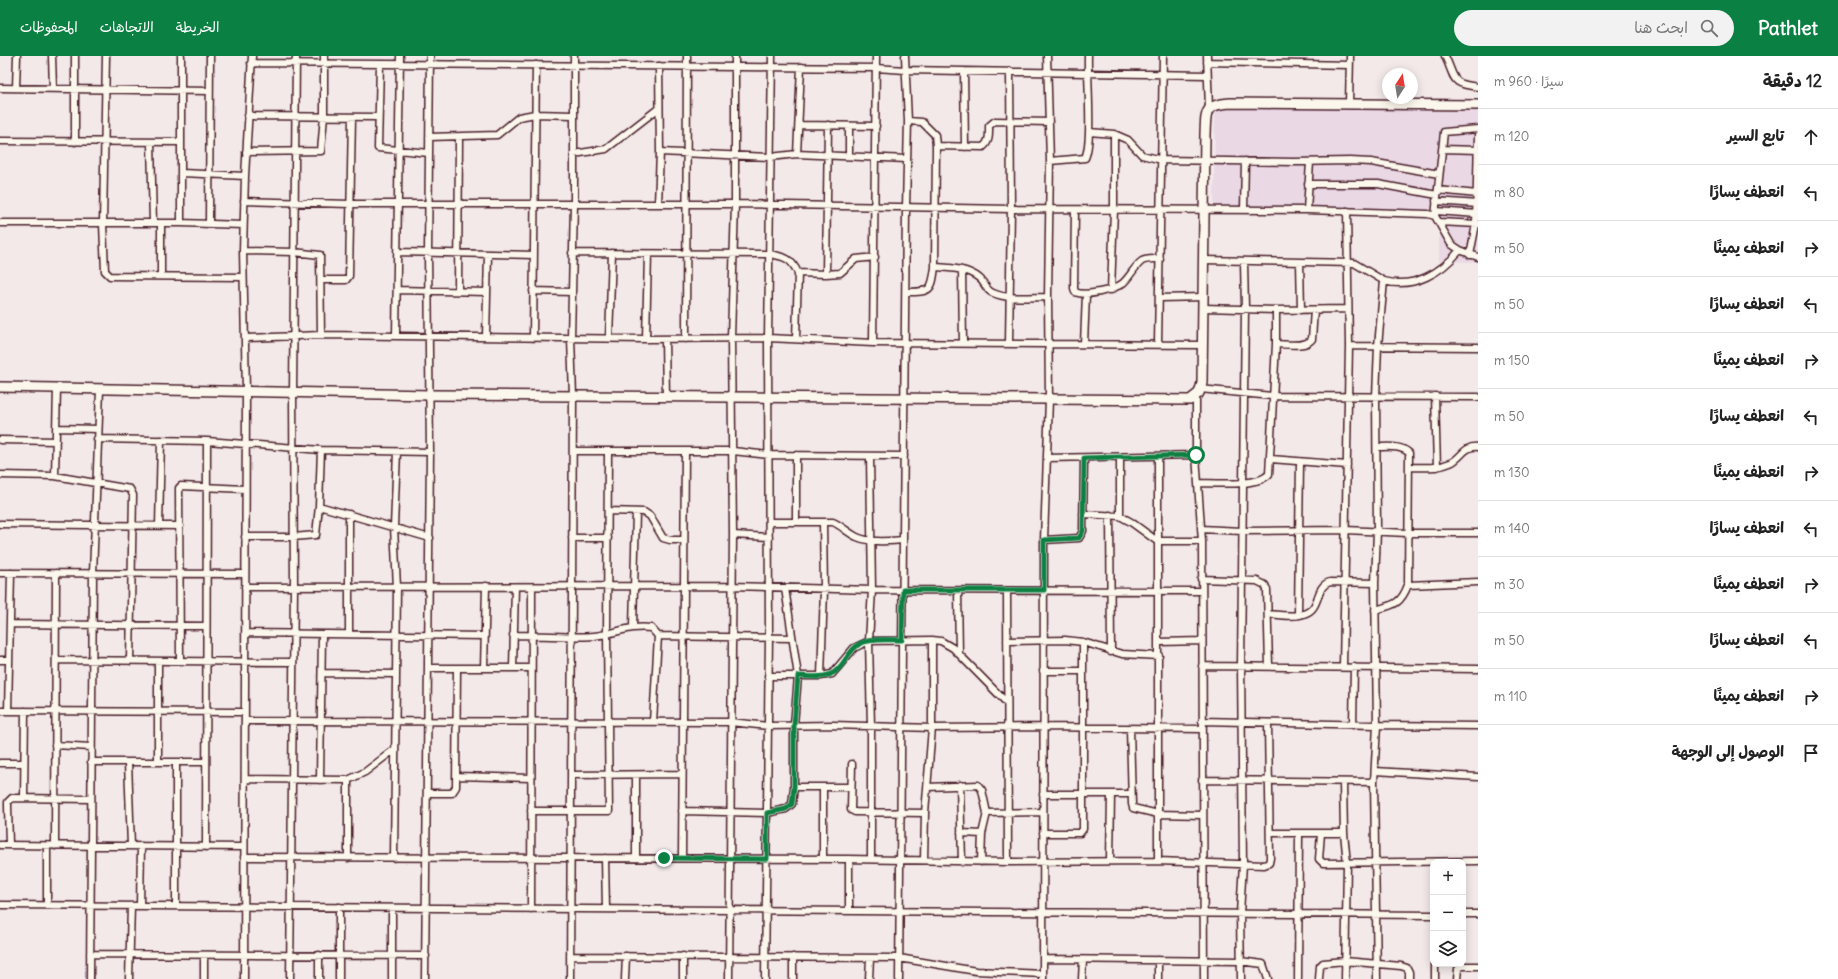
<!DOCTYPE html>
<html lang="ar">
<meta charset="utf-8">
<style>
body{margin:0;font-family:Delius,"Playpen Sans Arabic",sans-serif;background:#f2f2f2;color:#222;direction:rtl}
.controls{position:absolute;right:12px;bottom:12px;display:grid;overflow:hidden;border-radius:8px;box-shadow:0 2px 10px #0003}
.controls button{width:36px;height:36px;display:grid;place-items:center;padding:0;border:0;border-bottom:1px solid #e0e0e0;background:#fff;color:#222;font:20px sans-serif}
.compass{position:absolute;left:1382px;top:12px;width:36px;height:36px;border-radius:50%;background:#fff;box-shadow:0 2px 10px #0003;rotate:12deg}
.stop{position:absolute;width:12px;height:12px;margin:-9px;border:3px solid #0b8043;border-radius:50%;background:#fff}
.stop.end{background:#0b8043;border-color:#fff;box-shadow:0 1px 4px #0008}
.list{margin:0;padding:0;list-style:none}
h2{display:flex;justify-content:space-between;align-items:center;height:52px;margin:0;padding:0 16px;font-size:17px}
h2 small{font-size:13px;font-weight:400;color:#767676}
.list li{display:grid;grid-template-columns:26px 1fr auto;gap:12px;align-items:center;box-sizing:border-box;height:56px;padding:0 16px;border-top:1px solid #e0e0e0}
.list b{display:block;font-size:15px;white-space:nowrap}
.list em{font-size:13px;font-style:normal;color:#767676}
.icon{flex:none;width:22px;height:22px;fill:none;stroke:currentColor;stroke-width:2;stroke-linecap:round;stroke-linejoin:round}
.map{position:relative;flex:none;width:1478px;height:923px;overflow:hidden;direction:ltr}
header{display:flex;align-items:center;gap:24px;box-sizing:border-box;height:56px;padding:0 20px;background:#0b8043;color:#fff}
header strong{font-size:19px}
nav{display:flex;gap:22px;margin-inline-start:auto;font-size:14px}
.search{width:280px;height:36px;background:#f2f2f2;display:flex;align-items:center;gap:10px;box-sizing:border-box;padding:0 14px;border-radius:22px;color:#767676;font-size:15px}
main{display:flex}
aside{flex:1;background:#fff}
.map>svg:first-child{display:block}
</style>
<header>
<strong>Pathlet</strong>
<div class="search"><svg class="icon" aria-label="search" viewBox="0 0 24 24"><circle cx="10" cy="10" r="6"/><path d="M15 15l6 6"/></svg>ابحث هنا</div>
<nav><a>الخريطة</a><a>الاتجاهات</a><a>المحفوظات</a></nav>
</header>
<main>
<aside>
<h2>12 دقيقة<small>سيرًا · 960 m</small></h2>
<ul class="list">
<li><svg class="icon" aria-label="ahead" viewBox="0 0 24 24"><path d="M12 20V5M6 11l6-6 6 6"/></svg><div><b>تابع السير</b></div><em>120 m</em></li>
<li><svg class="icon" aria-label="left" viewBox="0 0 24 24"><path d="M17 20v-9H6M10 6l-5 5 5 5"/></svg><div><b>انعطف يسارًا</b></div><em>80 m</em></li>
<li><svg class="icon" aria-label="right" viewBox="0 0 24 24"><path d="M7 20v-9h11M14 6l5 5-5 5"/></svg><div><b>انعطف يمينًا</b></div><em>50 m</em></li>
<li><svg class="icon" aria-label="left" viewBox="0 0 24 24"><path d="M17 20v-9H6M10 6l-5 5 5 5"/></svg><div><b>انعطف يسارًا</b></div><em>50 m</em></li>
<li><svg class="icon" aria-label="right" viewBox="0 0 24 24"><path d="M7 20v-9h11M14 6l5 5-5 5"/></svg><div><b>انعطف يمينًا</b></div><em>150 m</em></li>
<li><svg class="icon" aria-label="left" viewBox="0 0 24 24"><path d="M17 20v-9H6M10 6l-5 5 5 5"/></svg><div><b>انعطف يسارًا</b></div><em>50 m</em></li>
<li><svg class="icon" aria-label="right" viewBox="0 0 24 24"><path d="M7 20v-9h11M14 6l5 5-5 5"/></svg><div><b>انعطف يمينًا</b></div><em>130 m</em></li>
<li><svg class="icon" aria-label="left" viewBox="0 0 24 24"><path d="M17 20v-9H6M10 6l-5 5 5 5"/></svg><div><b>انعطف يسارًا</b></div><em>140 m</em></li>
<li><svg class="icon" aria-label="right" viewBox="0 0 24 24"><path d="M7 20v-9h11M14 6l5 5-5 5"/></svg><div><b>انعطف يمينًا</b></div><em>30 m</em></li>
<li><svg class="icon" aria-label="left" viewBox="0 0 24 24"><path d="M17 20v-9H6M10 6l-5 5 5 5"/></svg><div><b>انعطف يسارًا</b></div><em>50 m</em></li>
<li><svg class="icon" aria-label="right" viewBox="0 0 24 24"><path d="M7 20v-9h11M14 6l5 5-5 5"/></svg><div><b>انعطف يمينًا</b></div><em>110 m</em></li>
<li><svg class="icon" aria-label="arrive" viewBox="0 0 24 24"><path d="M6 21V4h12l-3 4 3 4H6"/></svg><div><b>الوصول إلى الوجهة</b></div></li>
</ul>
</aside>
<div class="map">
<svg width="1478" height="923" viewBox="0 0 1478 923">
<rect width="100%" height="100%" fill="#f3e9e9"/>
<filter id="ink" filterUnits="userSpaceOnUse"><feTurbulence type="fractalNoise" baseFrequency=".025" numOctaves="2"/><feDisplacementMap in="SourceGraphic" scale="8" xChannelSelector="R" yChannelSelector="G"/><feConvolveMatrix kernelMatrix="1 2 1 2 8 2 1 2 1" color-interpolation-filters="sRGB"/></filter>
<g filter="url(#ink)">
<path fill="#ead8e5" d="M1215,50L1478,53V206L1439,205V155L1214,152Z"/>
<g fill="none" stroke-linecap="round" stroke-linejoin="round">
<g stroke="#4a1f2b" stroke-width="9">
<path id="minor" d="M52,0L53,32
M75,0V86
M106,0L103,168L105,215L110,220L243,221
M1207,0L1209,52
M1445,0C1456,23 1450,28 1478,31
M1207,6L1349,9
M251,7L876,12L905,14L1207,19
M380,8L378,92L429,97
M964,15L965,91
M0,32L209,35
M16,32L17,0
M1349,48L1350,0
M248,60L378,61
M799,69L876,70
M1089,76L1114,78L1128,84L1142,99L1162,104L1294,106L1350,105L1371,106L1439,118
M429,81L497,79L519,61L535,58L573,59
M0,85L181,86
M151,87L153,167
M936,90L983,91C990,86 989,78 989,70L995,65L1049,66
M1442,93L1478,94
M246,96L321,95L324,60V0
M660,96L770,101L797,98L907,103
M574,98L606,93L659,52
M797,98L801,11
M849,100V70
M1050,105L1085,102C1093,85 1087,23 1088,0
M182,117L245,120
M1308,128H1378L1437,139
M1438,134L1477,138
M244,145L350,148H735L1011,153L1307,154L1428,158L1435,160L1451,188L1460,194L1478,201
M1436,145L1478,148
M658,148L660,96L659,10
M1075,154L1074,232L1075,236C1086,241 1114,234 1123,227C1130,221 1134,211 1142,205C1147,202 1154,203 1160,203
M1244,154L1245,105
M1307,154L1310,106
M1436,155L1478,158
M1435,160L1444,76L1478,73
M1439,166L1478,168
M0,167H181L243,169
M181,167V0
M209,167L210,0
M243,195L294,196L320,199L321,279
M398,196L534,199
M572,197L770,198C785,201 791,202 798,217L796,283
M1470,199L1476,168L1478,79
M1204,204L1354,207L1384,225
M1300,206L1301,254
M935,211C949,212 967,212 979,222C985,226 985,234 993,237C1009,244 1031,241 1048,241
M962,214L963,287
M798,217L826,218L840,217L856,203L875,201
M826,218L828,69
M161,219V167
M321,224H346L349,220L352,61
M397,234L487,236
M1111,234L1114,154V78
M458,235L459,81
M533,235L572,236
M906,236C931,236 932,235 935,211L936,90L935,79L922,66L908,65
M1160,242L1204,241
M1204,252L1276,254L1348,253
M396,280L400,0
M486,281L488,198
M246,282L321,279L646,283L768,282L873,287L1202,289
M533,282L536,9
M609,282L612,197
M646,283L648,198
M665,283L666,341
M686,283L687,0
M873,287L876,0
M1009,287L1011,153L1010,15
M1084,288L1086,238
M1158,288L1163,0
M1276,288C1286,288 1306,292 1312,283L1314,254
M1349,290L1478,291
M57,332L55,420L130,433L133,439L130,605
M1200,333L1272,340L1478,341
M1435,340L1437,411
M1196,341V399L1202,485L1204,923
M56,372L98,373
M97,383L207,385L321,394L430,396
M0,384L56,385
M573,395H733L769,399L904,400
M870,400L872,534L869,585L871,670V803
M1158,400V805
M1047,402L1196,399
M1271,403L1347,409
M1409,411C1423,411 1437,413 1450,407C1461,403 1464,389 1478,391
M0,419L55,420
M1198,427C1215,427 1258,431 1269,418L1276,288V254
M319,450L430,482
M608,455L644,456L650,460L663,482L670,484H684
M1083,458L1120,460L1131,466L1157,485H1202
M1110,459L1111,596
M1120,460V401
M769,466H833C842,470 848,477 857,481C870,487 889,485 903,484
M796,466V399
M0,468L180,470
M159,470L161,384
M1201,473L1242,475L1346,474L1407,477H1478
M733,479L769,481
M245,481H293L316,479L319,450L321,394
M572,482H608
M1044,484L1079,482L1083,475L1084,402
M0,517L245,518
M1201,523L1257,525L1265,529L1267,534L1269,610
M1408,529L1478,526
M245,531L731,530L872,534L1202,535
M958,535L959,598
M1007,535L1008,806
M1375,554C1394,549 1401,548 1408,529L1409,397C1401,389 1388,391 1377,391
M1268,558C1279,559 1296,562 1306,557C1321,551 1315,530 1330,526L1375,527
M1298,559L1300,406
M10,568L206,570
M633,571L636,456
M245,577L484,580
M349,578V458
M513,579C540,579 567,582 594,580C615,578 630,569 651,572L658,580L653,666
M658,580L792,582
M1007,585L1065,584L1083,586L1122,598L1159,600
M1159,586L1202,585
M0,604H9
M56,604L292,606
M180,605L179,432L181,430L245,433
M1202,610L1478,613
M1343,611L1349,290L1347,155
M429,612H531
M484,612L486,530
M513,612L515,531
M1043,615H1083
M322,617L396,618
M768,620H821L832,618L854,592L869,585L932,584L941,585L953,592L1007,647
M821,620L824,534L823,466
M0,655L245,656
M8,655L11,517
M245,665L730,666L768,670L833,669L932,672L1043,671L1202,673
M1202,665L1377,669L1478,670
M1353,669L1354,611
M1130,672L1132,748L1133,752L1158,758L1202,759
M55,689L91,691
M91,706H206
M128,706L131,790
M158,706V605
M0,707H24
M852,708L851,754L855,756L925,757
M1375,715L1478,721
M571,719L682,718
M456,720L531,722
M245,723L348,724L365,716L395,693
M320,724L322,578
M1202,724L1374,726
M1343,727L1344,777L1347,807L1345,923
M960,729L962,806
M794,731H851
M823,731V803
M928,731L978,729L982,734L987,757L1043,756
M427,737H452L456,731L457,612
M1043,738H1131
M24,742L25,655
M531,755H609L607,578L608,396
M682,755L767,757L786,753L792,748L794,731V669L798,620L785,532
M961,777L982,778
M1043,777H1080L1083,773V586
M1271,777H1344
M1321,777L1319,803L1323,807L1478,805
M0,789L244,791
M9,789L8,750V746L12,742L91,743
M55,790L56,517
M206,791L207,385
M244,801L849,803L1008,806L1158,805L1264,809L1269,807L1270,802L1268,667
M348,802V724
M394,802L397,531L394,471L397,396
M605,802L606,853
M636,802V719
M682,802L685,395
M924,804L925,757L932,672V584
M1110,805L1111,738
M981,806L982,778L987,757
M0,849L1433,859
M47,849V790
M140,850L141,790
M176,850V706
M531,853L532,531
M849,855V803
M1463,858H1478
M90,898L426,900
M570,900L899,902L976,915L1043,918
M1044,903L1240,905L1263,908L1268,923
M90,923L93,518L100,334
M129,923L131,850
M204,923V899
M244,923L246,335L243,195L245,120L252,0
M290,923L294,531L293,337L296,0
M319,923V899
M339,923V851
M392,923V852
M425,923L430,396L428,197L430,0
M570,923L573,340L571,282L574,148V0
M625,923L626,900
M683,923V900
M729,923L733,479L731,282L735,148V0
M765,923L769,580L768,282L772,0
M793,923V901
M869,923L870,902
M899,923L906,152L908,65L905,0
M1043,923L1044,484L1049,343L1048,241L1050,105L1047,0
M1082,923L1083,904
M1158,923V904
M1241,923L1240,857L1243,808L1241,609L1245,252L1244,206
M1298,923L1299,777
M1319,923L1320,910L1323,907L1345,905L1401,910L1407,912L1409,916V923
M1377,923L1374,726L1377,669L1375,527L1377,475L1376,341L1378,290L1384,225C1414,233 1441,217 1460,194
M1435,923V908
M1457,923L1458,913L1461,910H1478"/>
</g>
<g stroke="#4a1f2b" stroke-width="12">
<path id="secondary" d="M0,331L431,339L1190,344L1199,337L1202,327L1205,78C1206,55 1204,49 1230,47L1478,49"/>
</g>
<use href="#minor" stroke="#fbf7ec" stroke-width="6"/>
<use href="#secondary" stroke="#fbf7ec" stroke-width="9"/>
</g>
</g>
<g fill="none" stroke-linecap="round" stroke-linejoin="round" filter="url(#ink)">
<path stroke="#0b8043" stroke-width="5" d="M664,802L767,803V757L786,753L792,748L794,731V669L798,620C808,620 822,623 831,618C844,613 847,594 861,587C873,582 889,584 902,584L903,534H1044V484L1079,482L1083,475L1084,402L1196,399"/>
</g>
</svg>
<div class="controls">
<button>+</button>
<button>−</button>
<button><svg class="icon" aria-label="layers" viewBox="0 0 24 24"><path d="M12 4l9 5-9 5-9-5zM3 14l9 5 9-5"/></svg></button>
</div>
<svg class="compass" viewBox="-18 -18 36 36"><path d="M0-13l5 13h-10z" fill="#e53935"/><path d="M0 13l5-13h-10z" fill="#767676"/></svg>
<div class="stop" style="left:1196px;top:399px"></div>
<div class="stop end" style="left:664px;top:802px"></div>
</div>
</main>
